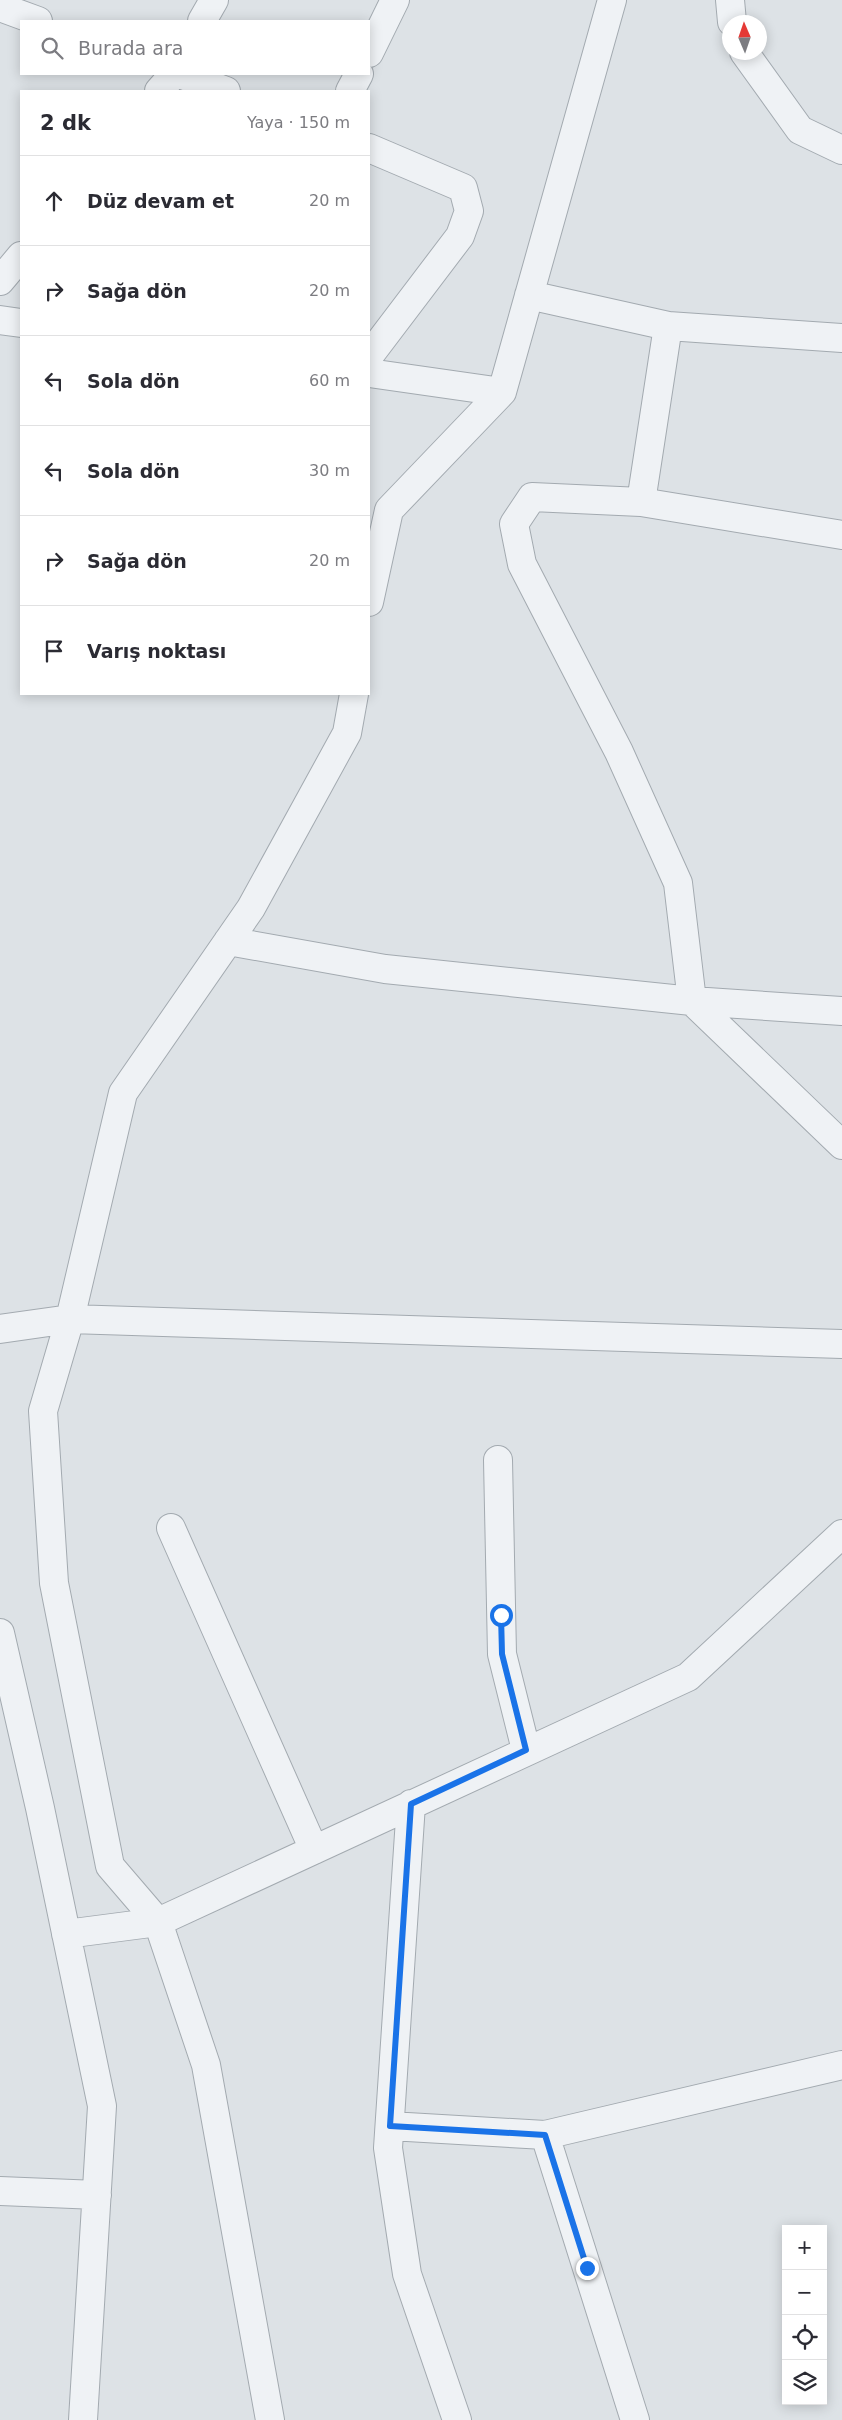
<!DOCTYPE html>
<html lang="tr">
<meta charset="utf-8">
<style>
body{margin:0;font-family:"DejaVu Sans",sans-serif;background:#f2f2f3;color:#2b2b33}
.controls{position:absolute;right:15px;bottom:15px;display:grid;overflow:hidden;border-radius:0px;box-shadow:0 2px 12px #0003}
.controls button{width:45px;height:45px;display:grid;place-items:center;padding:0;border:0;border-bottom:1px solid #e1e1e2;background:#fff;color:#2b2b33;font:25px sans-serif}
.compass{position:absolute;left:722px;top:15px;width:45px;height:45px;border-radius:50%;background:#fff;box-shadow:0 2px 12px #0003;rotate:358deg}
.stop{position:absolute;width:15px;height:15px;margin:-11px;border:4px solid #1a73e8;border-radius:50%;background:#fff}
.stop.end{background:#1a73e8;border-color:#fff;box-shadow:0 1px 5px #0008}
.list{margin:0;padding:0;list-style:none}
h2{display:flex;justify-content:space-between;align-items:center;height:65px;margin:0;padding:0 20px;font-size:21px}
h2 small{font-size:16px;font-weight:400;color:#7c7c81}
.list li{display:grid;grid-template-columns:32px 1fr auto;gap:15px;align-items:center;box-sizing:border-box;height:90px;padding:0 20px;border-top:1px solid #e1e1e2}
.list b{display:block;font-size:19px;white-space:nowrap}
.list em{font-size:16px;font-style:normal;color:#7c7c81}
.icon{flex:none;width:28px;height:28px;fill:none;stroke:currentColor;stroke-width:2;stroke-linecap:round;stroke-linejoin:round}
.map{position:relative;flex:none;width:842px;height:2420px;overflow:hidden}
.search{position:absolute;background:#fff;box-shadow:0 2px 12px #0003;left:20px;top:20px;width:350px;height:55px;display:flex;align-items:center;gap:12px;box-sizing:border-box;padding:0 18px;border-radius:0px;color:#7c7c81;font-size:19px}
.panel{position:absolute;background:#fff;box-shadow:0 2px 12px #0003;left:20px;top:90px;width:350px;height:605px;border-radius:0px}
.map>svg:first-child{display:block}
</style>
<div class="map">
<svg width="842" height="2420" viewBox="0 0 842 2420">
<rect width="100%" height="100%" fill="#dde2e6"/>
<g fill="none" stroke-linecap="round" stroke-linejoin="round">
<g stroke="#a3aab0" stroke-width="30">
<path id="street" d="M730,0L732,22
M0,7L38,21
M202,21L214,0
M744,52L800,130L842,150
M369,53L395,0
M180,74L226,91
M159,91L174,74
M350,91L359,74
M369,148L463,188L469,211L460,236L369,356
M0,281L21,256
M529,295L668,326L842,338
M0,320L21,323
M369,373L502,392L612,0
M641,502L668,326
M842,535L641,502L532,497L514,524L522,564L619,752L678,883L692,1001L842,1011
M369,602L389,510L502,392
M228,941L385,969L692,1001L842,1145
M0,1329L70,1319L842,1344
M498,1460L502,1654L526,1750
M171,1528L314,1850
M0,1633L40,1808L102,2106L83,2420
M411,1804L388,2148L407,2274L457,2420
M158,1922L110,1866L54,1583L43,1411L70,1319L123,1093L251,908L347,733L354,694
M66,1934L158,1922
M390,2126L545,2135
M0,2191L97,2195
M270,2420L206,2065L158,1922L688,1677L842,1534
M635,2420L545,2135L842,2065"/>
</g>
<use href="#street" stroke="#eff2f5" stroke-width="28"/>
</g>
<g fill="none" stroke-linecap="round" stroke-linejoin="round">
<path stroke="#1a73e8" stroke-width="6" d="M501,1615L502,1654L526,1750L411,1804L390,2126L545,2135L587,2268"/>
</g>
</svg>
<div class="controls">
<button>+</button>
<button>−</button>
<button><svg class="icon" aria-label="locate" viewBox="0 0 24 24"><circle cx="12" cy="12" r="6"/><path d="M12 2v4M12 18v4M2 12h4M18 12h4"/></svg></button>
<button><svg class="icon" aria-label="layers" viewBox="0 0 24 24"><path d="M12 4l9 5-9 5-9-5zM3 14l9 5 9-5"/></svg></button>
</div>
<svg class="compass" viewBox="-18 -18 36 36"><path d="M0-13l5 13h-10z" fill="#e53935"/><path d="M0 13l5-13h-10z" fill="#7c7c81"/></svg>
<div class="stop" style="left:501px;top:1615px"></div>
<div class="stop end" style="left:587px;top:2268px"></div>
<div class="search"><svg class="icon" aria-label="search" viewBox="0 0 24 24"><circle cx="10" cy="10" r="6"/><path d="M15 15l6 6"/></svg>Burada ara</div>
<section class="panel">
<h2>2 dk<small>Yaya · 150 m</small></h2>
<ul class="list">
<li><svg class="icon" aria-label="ahead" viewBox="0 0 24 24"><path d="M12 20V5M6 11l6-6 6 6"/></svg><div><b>Düz devam et</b></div><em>20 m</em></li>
<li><svg class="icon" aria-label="right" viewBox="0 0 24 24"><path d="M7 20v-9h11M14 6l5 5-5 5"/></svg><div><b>Sağa dön</b></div><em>20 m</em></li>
<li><svg class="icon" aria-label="left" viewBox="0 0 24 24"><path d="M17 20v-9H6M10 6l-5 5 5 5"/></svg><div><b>Sola dön</b></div><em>60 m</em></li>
<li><svg class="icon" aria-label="left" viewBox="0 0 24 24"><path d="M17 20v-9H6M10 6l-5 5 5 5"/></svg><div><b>Sola dön</b></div><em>30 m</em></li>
<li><svg class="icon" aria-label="right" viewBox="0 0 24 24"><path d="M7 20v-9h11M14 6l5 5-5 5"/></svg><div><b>Sağa dön</b></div><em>20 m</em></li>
<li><svg class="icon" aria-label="arrive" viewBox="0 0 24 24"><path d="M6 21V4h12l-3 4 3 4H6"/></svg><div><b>Varış noktası</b></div></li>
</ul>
</section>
</div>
